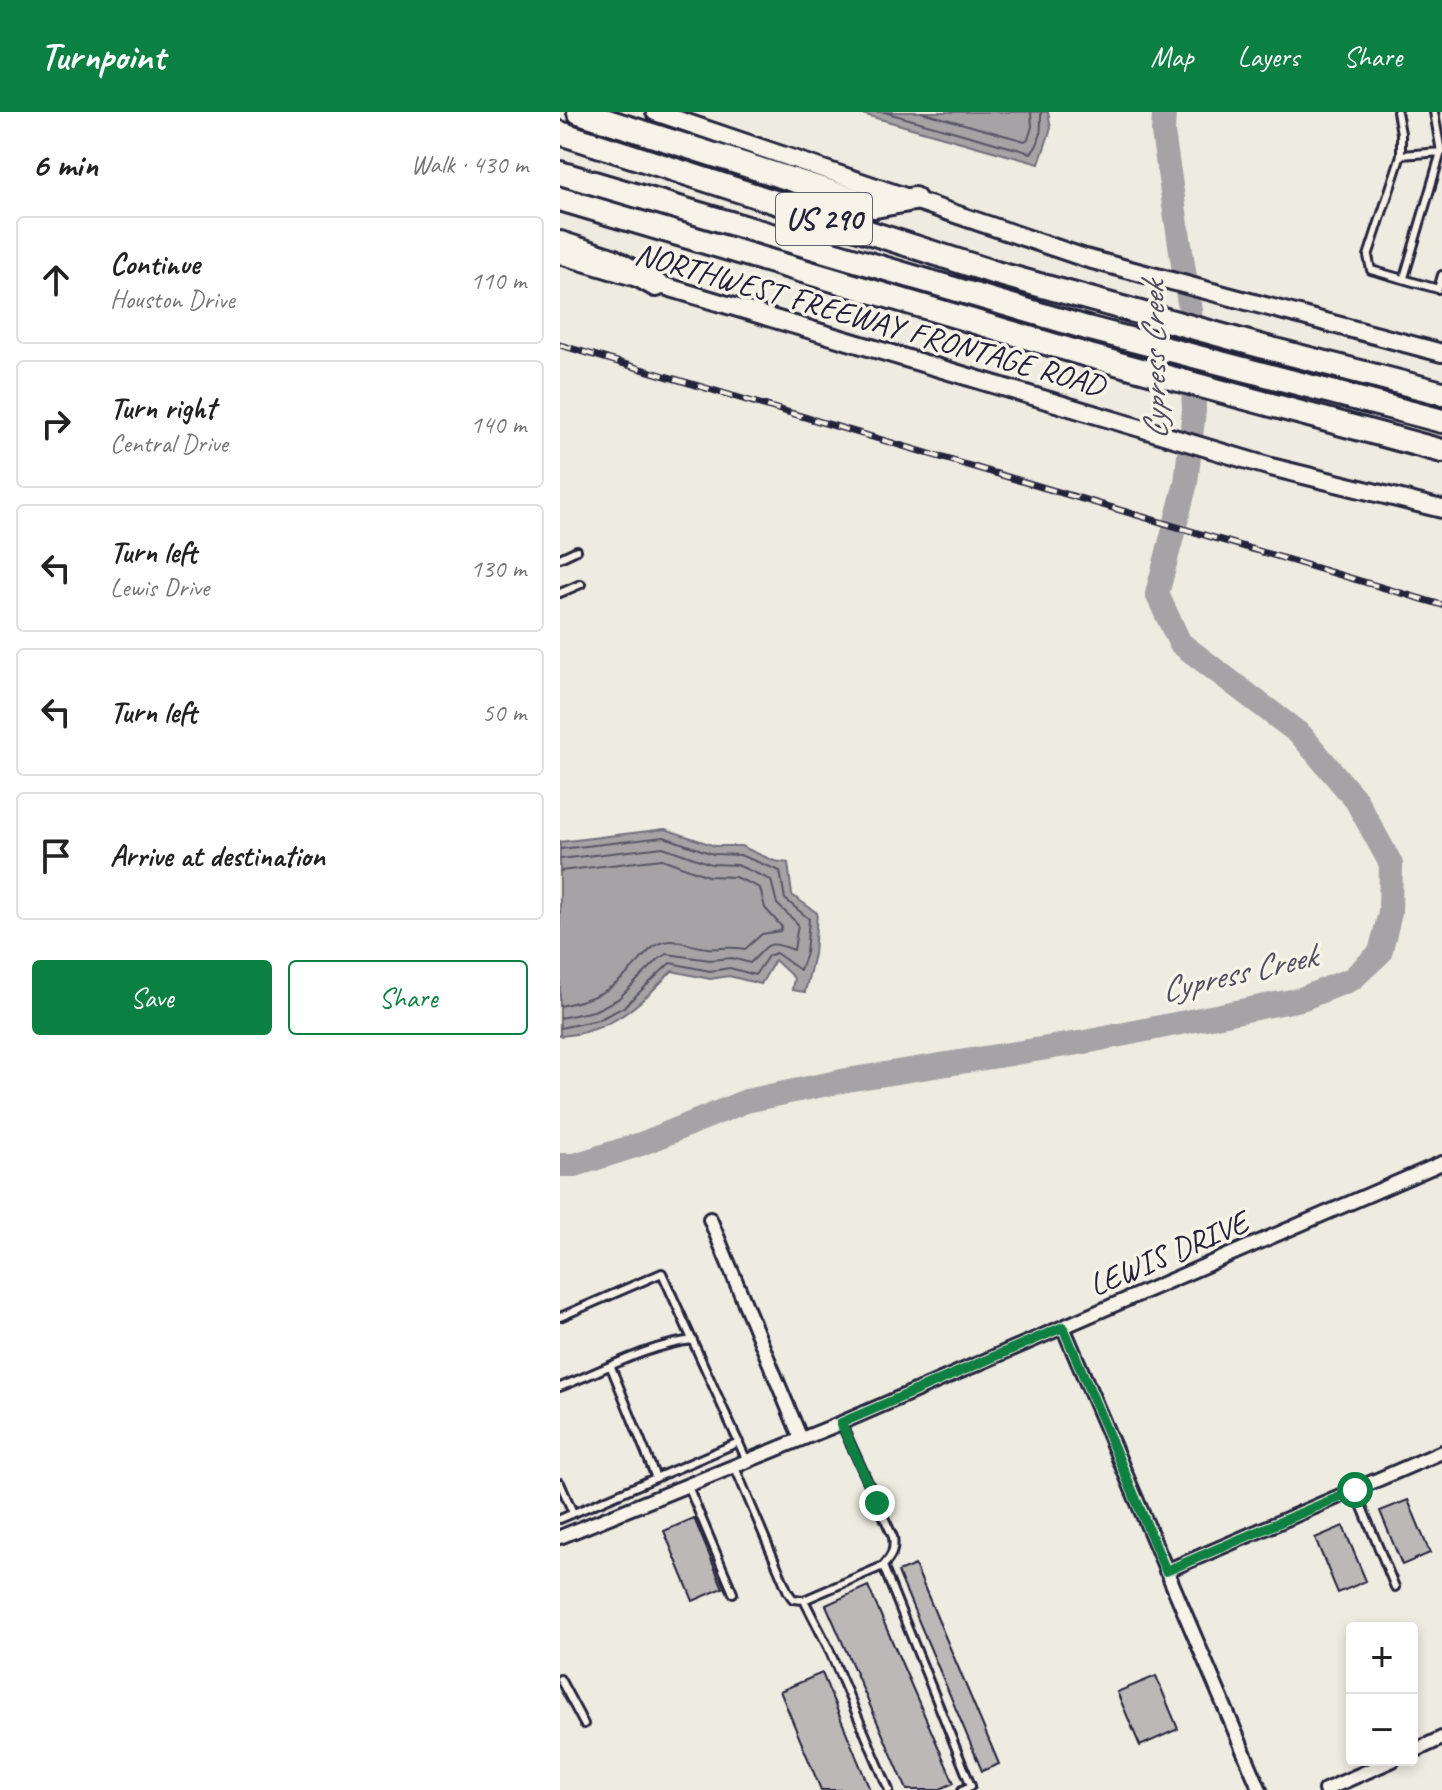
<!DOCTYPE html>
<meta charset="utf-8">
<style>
body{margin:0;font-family:Caveat,sans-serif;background:#f6f6f6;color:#222}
.controls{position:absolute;right:24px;bottom:24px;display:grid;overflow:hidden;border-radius:8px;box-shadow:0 4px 12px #0003}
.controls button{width:72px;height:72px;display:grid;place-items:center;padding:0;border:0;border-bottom:2px solid #e0e0e0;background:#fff;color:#222;font:40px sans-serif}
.stop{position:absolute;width:24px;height:24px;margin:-18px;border:6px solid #0b8043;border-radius:50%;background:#fff}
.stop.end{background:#0b8043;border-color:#fff;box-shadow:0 2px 8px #0008}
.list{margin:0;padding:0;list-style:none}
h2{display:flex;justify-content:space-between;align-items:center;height:104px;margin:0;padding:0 32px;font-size:34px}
h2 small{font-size:26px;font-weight:400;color:#767676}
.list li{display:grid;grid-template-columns:52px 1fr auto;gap:24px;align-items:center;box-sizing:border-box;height:128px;margin:0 16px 16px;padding:0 16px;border:2px solid #e0e0e0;border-radius:8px}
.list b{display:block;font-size:30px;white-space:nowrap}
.list p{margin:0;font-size:26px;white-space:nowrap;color:#767676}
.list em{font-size:26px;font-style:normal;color:#767676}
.actions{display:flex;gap:16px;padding:24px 32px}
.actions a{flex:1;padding:18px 0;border:2px solid #0b8043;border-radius:8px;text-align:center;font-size:28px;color:#0b8043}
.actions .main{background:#0b8043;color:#fff}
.icon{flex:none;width:44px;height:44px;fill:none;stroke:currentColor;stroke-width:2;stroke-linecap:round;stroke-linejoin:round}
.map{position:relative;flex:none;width:882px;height:1678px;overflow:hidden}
header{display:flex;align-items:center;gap:48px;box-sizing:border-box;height:112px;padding:0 40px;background:#0b8043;color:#fff}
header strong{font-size:38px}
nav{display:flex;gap:44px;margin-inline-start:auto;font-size:28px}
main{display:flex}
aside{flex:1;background:#fff}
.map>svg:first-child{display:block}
</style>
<header>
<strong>Turnpoint</strong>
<nav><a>Map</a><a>Layers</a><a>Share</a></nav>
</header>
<main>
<aside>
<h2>6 min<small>Walk · 430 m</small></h2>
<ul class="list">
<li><svg class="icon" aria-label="ahead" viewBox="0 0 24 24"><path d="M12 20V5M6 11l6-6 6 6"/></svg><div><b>Continue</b><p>Houston Drive</p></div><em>110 m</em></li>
<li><svg class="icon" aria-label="right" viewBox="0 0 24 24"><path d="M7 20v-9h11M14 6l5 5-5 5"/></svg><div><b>Turn right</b><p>Central Drive</p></div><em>140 m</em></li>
<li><svg class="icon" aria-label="left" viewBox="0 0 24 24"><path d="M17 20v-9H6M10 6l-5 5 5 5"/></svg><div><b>Turn left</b><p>Lewis Drive</p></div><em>130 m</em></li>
<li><svg class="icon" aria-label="left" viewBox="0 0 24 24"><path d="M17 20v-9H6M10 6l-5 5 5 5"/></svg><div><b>Turn left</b></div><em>50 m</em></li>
<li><svg class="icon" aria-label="arrive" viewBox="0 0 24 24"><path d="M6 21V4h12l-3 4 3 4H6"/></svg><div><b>Arrive at destination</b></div></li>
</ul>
<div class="actions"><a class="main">Save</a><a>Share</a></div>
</aside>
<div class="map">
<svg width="882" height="1678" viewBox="0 0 882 1678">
<rect width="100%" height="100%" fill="#eeebe1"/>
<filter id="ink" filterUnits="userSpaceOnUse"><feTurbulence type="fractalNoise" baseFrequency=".0125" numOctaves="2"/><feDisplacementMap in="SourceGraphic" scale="16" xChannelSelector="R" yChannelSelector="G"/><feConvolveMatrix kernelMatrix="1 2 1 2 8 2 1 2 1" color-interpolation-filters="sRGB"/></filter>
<g filter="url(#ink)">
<path fill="#a6a3a6" stroke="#716f7b" stroke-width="2" d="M295,0H488L491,16L479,52Z
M105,717L155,734H181L214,749L228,751L232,783L257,801L254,842L245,880L232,878L234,866L215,848L201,872L169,864L150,867L112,859C78,894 52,920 0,924V730Z"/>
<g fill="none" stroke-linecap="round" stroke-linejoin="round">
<path stroke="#575666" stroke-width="2" d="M324,0L471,41C482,31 481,14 481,0
M361,0L465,29L468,27L472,15L471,0
M0,737L104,725L153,742L180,743L220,759L225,787L249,807L246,841L240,858L216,841L208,844L195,863L170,856L150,859L110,851L64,895L38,908L0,916
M0,747L103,735L151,752L177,753L211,768L217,792L238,812L234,838C204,827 210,833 190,851L172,846L150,848L107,842L99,847L58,887L34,899L0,906
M0,759L102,747L148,764L175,765L200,776L205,796L222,815L220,819L202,822L185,837C171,834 160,837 147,836C131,835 115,824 98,832C87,838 80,850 71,858C51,880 29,888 0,894"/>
<path stroke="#a6a3a6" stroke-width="24" d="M0,1053H15L81,1032L186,989L287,968L525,930L741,887L792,867L820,841L830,801L831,752L796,688L741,623L620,531L597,482L626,371L634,298L630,198L603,21L604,0"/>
</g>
<path fill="#bbb8b7" stroke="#22223b" stroke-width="2" d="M848,1388L870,1441L842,1453L820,1399Z
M134,1406L163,1476L133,1489L104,1419Z
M783,1414L806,1469L778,1481L755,1426Z
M355,1453L439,1652L422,1659L338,1460Z
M308,1474L394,1671L378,1678H347L266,1493Z
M262,1561L310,1678H261L220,1579Z
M596,1564L618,1617L580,1634L557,1580Z"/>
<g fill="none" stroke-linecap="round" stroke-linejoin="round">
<g stroke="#22223b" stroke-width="12">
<path id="service" d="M837,0L841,21V43L808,144L811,158L878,177L882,163
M841,43L882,40
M844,166L881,40L874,0
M0,446L17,438
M0,481L21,472
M0,1205L102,1161L187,1349
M51,1255L96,1366
M0,1275C42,1259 88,1233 133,1228
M174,1353L228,1480L233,1487L244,1488L323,1454C332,1444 335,1438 333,1425L281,1311
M0,1371L13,1401
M127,1372L173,1481
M795,1378L835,1475
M0,1407L179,1330
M323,1454L411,1674L402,1678
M244,1488L268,1535L329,1678
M0,1567L24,1612"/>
</g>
<g stroke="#22223b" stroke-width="18">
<path id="minor" d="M150,1107L241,1327
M503,1215L700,1678
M0,1425L281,1311L882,1051
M606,1459L882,1340
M852,1640L882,1626
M765,1678L833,1648"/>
</g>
<g stroke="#22223b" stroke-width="22">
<path id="secondary" d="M95,0L525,146L882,241
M0,143L711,355L882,397"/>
</g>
<g stroke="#22223b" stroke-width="28">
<path id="motorway" d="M19,0L315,94L354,87
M0,21L436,161L711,237L882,281
M0,61L527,216L882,309
M0,87L530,244L882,339
M0,131L52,148L96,173"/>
</g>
<use href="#service" stroke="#f7f3e8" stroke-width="6"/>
<use href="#minor" stroke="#f7f3e8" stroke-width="12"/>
<use href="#secondary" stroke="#f7f3e8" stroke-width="16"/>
<use href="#motorway" stroke="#f7f3e8" stroke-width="22"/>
<g stroke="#22223b" stroke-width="7">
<path id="rail" d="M0,233L882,493"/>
</g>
<use href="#rail" stroke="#f7f3e8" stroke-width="4" stroke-dasharray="12" stroke-linecap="butt"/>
</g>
</g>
<g fill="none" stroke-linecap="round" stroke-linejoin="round" filter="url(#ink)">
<path stroke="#0b8043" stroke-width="10" d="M317,1391L281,1311L503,1215L606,1459L795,1378"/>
</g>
<g text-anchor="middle" stroke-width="7" stroke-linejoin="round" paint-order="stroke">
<rect fill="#f7f3e8" stroke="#62616f" stroke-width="2" x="216" y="81" width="96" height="52" rx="6"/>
<g font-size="30" font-weight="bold" fill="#22223b">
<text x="264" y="117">US 290</text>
</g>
<g font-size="32" fill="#22223b" stroke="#f7f3e8">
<text transform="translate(310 207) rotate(16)" y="11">NORTHWEST FREEWAY FRONTAGE ROAD</text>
<text transform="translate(608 1141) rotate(-23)" y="11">LEWIS DRIVE</text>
</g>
<g font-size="34" font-style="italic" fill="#504f60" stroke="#f7f3e8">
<text transform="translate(593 249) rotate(-91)" y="12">Cypress Creek</text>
<text transform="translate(678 860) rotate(-13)" y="12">Cypress Creek</text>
</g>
</g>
</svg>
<div class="controls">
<button>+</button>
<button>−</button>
</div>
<div class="stop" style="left:795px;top:1378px"></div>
<div class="stop end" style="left:317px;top:1391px"></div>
</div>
</main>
